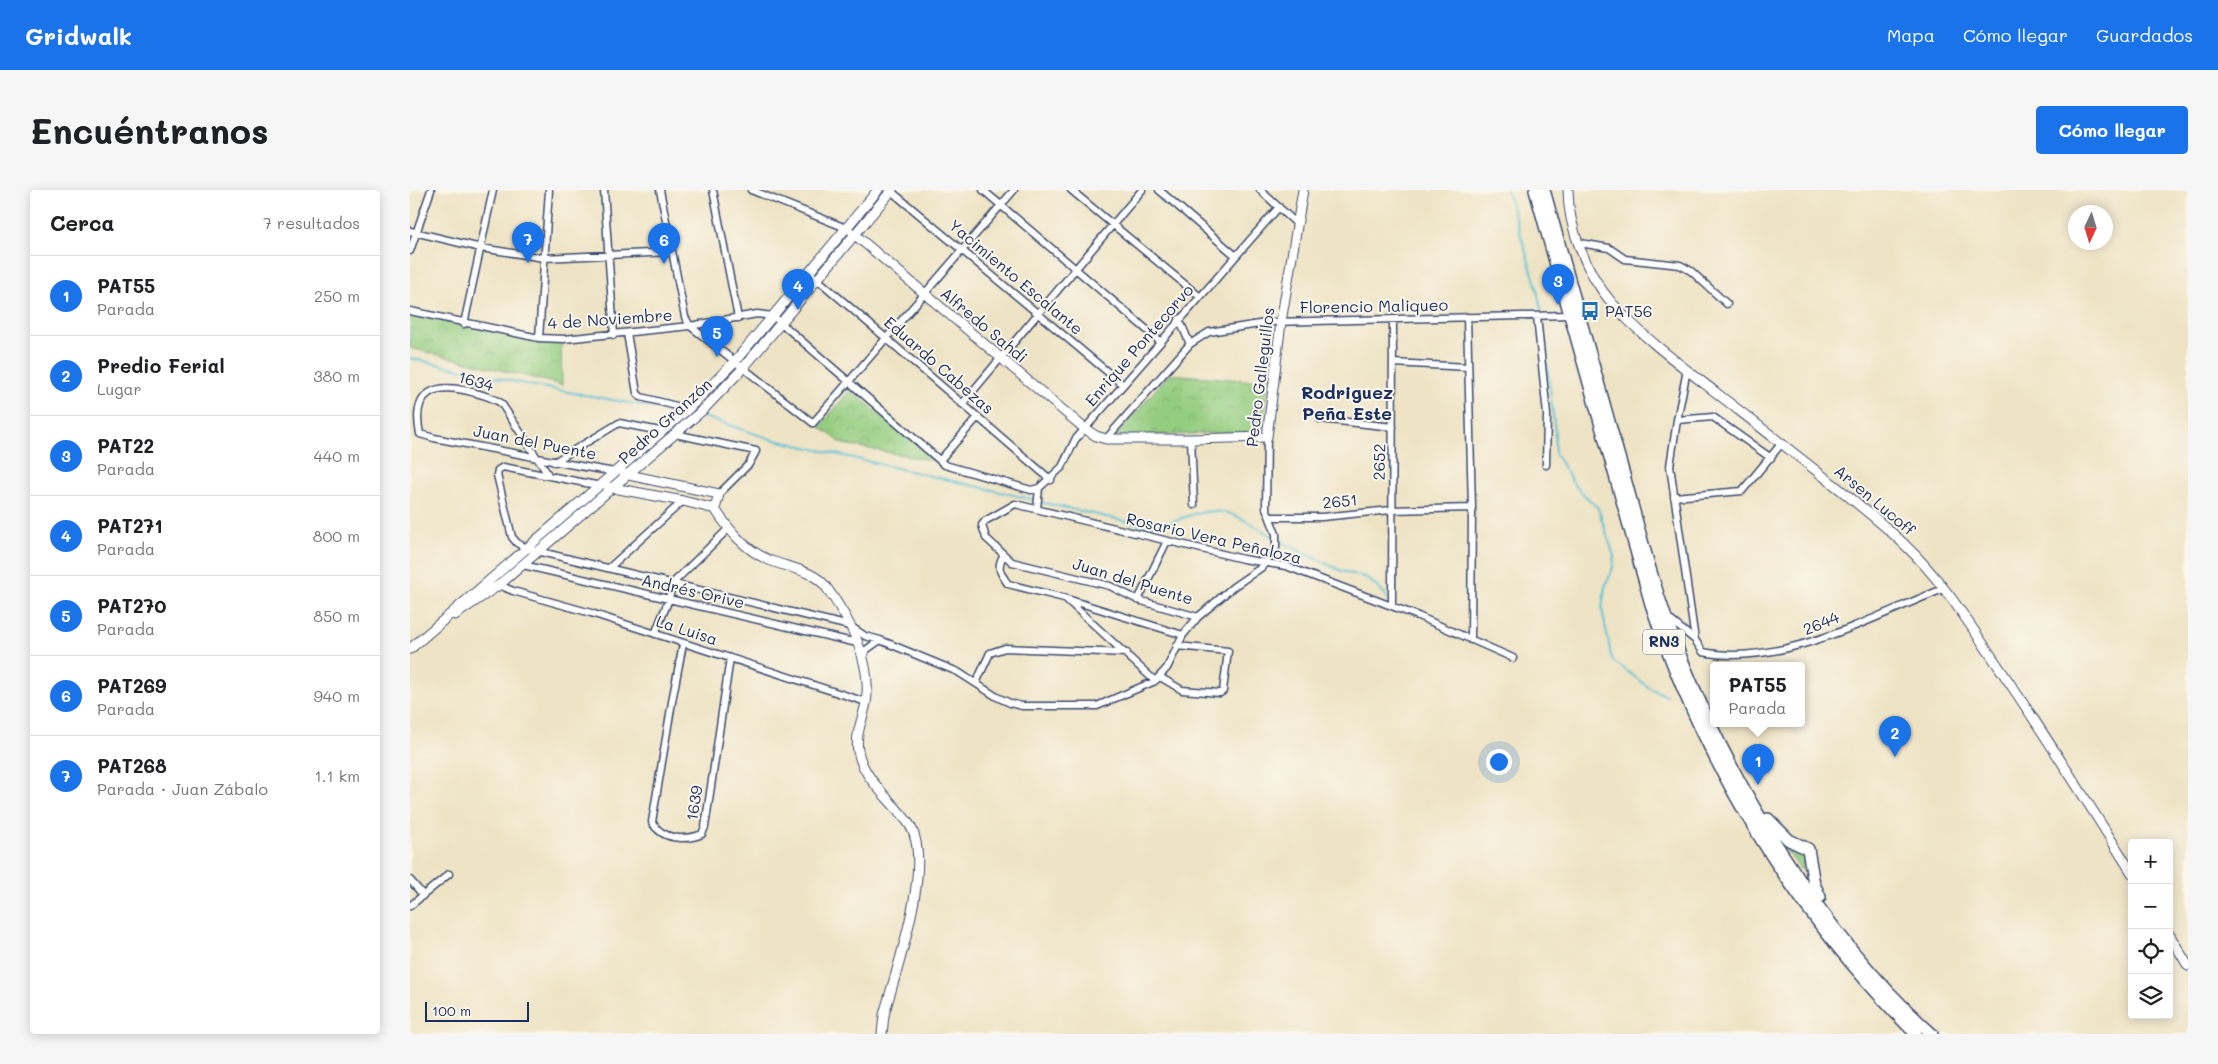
<!DOCTYPE html>
<html lang="es">
<meta charset="utf-8">
<style>
body{margin:0;font-family:Mali,sans-serif;background:#f6f6f6;color:#202124}
.controls{position:absolute;right:15px;bottom:15px;display:grid;overflow:hidden;border-radius:5px;box-shadow:0 2px 12px #0003}
.controls button{width:45px;height:45px;display:grid;place-items:center;padding:0;border:0;border-bottom:1px solid #e0e0e0;background:#fff;color:#202124;font:25px sans-serif}
.compass{position:absolute;left:1658px;top:15px;width:45px;height:45px;border-radius:50%;background:#fff;box-shadow:0 2px 12px #0003;rotate:184deg}
.scale{position:absolute;left:15px;bottom:12px;width:104px;box-sizing:border-box;padding-left:5px;border:2px solid #1b2f5e;border-top:0;font-size:14px;line-height:18px;white-space:nowrap;color:#1b2f5e;-webkit-text-stroke:4px #fbf7ec;paint-order:stroke}
.you{position:absolute;left:1088px;top:571px;width:18px;height:18px;margin:-12px;border:4px solid #fff;border-radius:50%;background:#1a73e8;box-shadow:0 0 0 8px #1a73e833}
.badge{display:grid;place-items:center;width:32px;height:32px;border-radius:50%;background:#1a73e8;color:#fff;font-size:16px;font-weight:700}
.pin{position:absolute;translate:-50% -41px;filter:drop-shadow(0 1px 2px #0008)}
.pin::after{content:'';position:absolute;top:26px;width:18px;height:15px;background:inherit;clip-path:polygon(0 0,100% 0,50% 100%)}
.popup{position:absolute;left:1300px;top:472px;width:95px;height:65px;box-sizing:border-box;display:grid;place-content:center;border-radius:5px;background:#fff;filter:drop-shadow(0 1px 4px #0005);font-size:16px;white-space:nowrap;color:#757577}
.popup b{font-size:19px;color:#202124}
.popup::after{content:'';position:absolute;left:50%;top:100%;margin-left:-10px;border:10px solid transparent;border-top-color:#fff}
.list{margin:0;padding:0;list-style:none}
h2{display:flex;justify-content:space-between;align-items:center;height:65px;margin:0;padding:0 20px;font-size:21px}
h2 small{font-size:16px;font-weight:400;color:#757577}
.list li{display:grid;grid-template-columns:32px 1fr auto;gap:15px;align-items:center;box-sizing:border-box;height:80px;padding:0 20px;border-top:1px solid #e0e0e0}
.list b{display:block;font-size:19px;white-space:nowrap}
.list p{margin:0;font-size:16px;white-space:nowrap;color:#757577}
.list em{font-size:16px;font-style:normal;color:#757577}
.icon{flex:none;width:28px;height:28px;fill:none;stroke:currentColor;stroke-width:2;stroke-linecap:round;stroke-linejoin:round}
.map{position:relative;flex:none;width:1778px;height:844px;overflow:hidden;border-radius:5px}
header{display:flex;align-items:center;gap:30px;box-sizing:border-box;height:70px;padding:0 25px;background:#1a73e8;color:#fff}
header strong{font-size:24px}
nav{display:flex;gap:28px;margin-inline-start:auto;font-size:18px}
.intro{display:flex;align-items:center;justify-content:space-between;box-sizing:border-box;height:120px;padding:0 30px}
h1{margin:0;font-size:35px}
.button{padding:12px 22px;border-radius:5px;background:#1a73e8;color:#fff;font-size:18px;font-weight:700}
main{display:flex;gap:30px;padding:0 30px}
aside{flex:1;background:#fff;border-radius:5px;box-shadow:0 2px 12px #0003}
.map>svg:first-child{display:block}
</style>
<header>
<strong>Gridwalk</strong>
<nav><a>Mapa</a><a>Cómo llegar</a><a>Guardados</a></nav>
</header>
<div class="intro"><h1>Encuéntranos</h1><a class="button">Cómo llegar</a></div>
<main>
<aside>
<h2>Cerca<small>7 resultados</small></h2>
<ul class="list">
<li><span class="badge">1</span><div><b>PAT55</b><p>Parada</p></div><em>250 m</em></li>
<li><span class="badge">2</span><div><b>Predio Ferial</b><p>Lugar</p></div><em>380 m</em></li>
<li><span class="badge">3</span><div><b>PAT22</b><p>Parada</p></div><em>440 m</em></li>
<li><span class="badge">4</span><div><b>PAT271</b><p>Parada</p></div><em>800 m</em></li>
<li><span class="badge">5</span><div><b>PAT270</b><p>Parada</p></div><em>850 m</em></li>
<li><span class="badge">6</span><div><b>PAT269</b><p>Parada</p></div><em>940 m</em></li>
<li><span class="badge">7</span><div><b>PAT268</b><p>Parada · Juan Zábalo</p></div><em>1.1 km</em></li>
</ul>
</aside>
<div class="map">
<svg width="1778" height="844" viewBox="0 0 1778 844">
<defs>
<pattern id="grass-dots" width="8" height="8" patternUnits="userSpaceOnUse" patternTransform="scale(1.25)"><rect width="8" height="8" fill="#94cd80"/><path d="M2 2h.1M6 6h.1" fill="none" stroke="#7fb071" stroke-width="1.8" stroke-linecap="round"/></pattern>
<pattern id="park-crowns" width="20" height="18" patternUnits="userSpaceOnUse" patternTransform="scale(1.25)"><rect width="20" height="18" fill="#94cd80"/><path d="M2 6a3 3 0 1 1 6 0M12 15a3 3 0 1 1 6 0" fill="none" stroke="#7fb071"/></pattern>
</defs>
<rect width="100%" height="100%" fill="#fbf7ec"/>
<filter id="ink" filterUnits="userSpaceOnUse"><feTurbulence type="fractalNoise" baseFrequency=".02" numOctaves="2"/><feDisplacementMap in="SourceGraphic" scale="10" xChannelSelector="R" yChannelSelector="G"/><feConvolveMatrix kernelMatrix="1 2 1 2 8 2 1 2 1" color-interpolation-filters="sRGB"/></filter>
<filter id="wash" filterUnits="userSpaceOnUse"><feTurbulence type="fractalNoise" baseFrequency=".0096" numOctaves="4" result="noise"/><feDisplacementMap in="SourceGraphic" scale="20" xChannelSelector="R" yChannelSelector="G"/><feGaussianBlur stdDeviation="1.12" result="paint"/><feColorMatrix in="noise" values="0 0 0 0 0 0 0 0 0 0 0 0 0 0 0 0 0 1.4 0 .05"/><feComposite in="paint" operator="in"/></filter>
<g filter="url(#wash)">
<rect width="100%" height="100%" fill="#eee3c4"/>
<path fill="url(#grass-dots)" stroke="#587e6f" d="M1374,652L1395,661L1393,679H1390L1372,654Z"/>
<path fill="url(#park-crowns)" stroke="#587e6f" d="M0,124L128,150H151L152,195L0,158Z
M759,184L858,192L852,242L706,246Z
M440,200L525,271L433,254L410,237Z"/>
<g fill="none" stroke-linecap="round" stroke-linejoin="round">
<path stroke="#59c0d6" stroke-width="2" d="M1097,0L1126,95L1131,120
M1132,131L1145,242V263L1165,296L1188,318L1204,366L1203,378L1195,397L1192,419L1202,470L1241,499L1258,506
M0,168L120,195L269,222
M291,226L361,249L625,310
M630,312L737,336C759,336 759,332 778,326C816,313 833,329 865,348
M869,351L932,381L957,388L975,404L980,413"/>
</g>
</g>
<g filter="url(#ink)">
<g fill="none" stroke-linecap="round" stroke-linejoin="round">
<g stroke="#3b4a6d" stroke-width="9">
<path id="street" d="M194,0L204,145
M250,0L275,127L280,136L403,233L604,0
M303,0L328,128
M341,0L436,38L444,44
M573,0L750,151
M661,0L789,106
M749,0L826,66
M850,0L887,34
M481,1L712,194
M0,41L71,58L134,68L261,62
M1170,53L1199,58L1215,69L1270,75L1281,81L1317,114
M0,61L21,0
M399,82L641,290
M0,121L129,148L154,149L280,136L347,124L363,126L535,275L621,300L629,298
M1127,126L1137,225L1136,275
M1057,127L1062,318L1061,450
M769,129L780,154
M54,134L83,0
M217,143L227,203L231,207L278,219
M129,148L139,0
M983,173L1058,177
M1277,180L1267,230L1260,276L1285,450L1293,462C1370,478 1462,427 1533,399
M552,214L732,0
M910,229L983,237
M1267,230L1303,227L1361,268
M265,244L346,261L339,274L309,304
M696,249L780,154L799,142L862,132L1159,125
M781,249L784,315
M530,270L568,227
M144,272L209,233L250,241
M139,286L91,213C82,207 73,205 62,202C25,192 1,201 10,244L24,248L114,265C144,272 175,277 205,282
M191,296L93,277L88,280L87,285L102,347L107,353L118,359L440,436L455,446L470,450
M1264,307L1332,301L1372,253
M627,319L629,298L652,277L665,250L869,17
M860,327H912L981,320L1062,318
M593,366C586,378 591,384 598,394L654,408L773,445
M113,375L447,453
M199,378L273,311
M89,395L103,401L181,423L456,512
M656,409L745,491
M728,410L757,351
M982,416L983,129
M788,427L728,410L700,396L602,372L576,348L572,335L575,331L605,314L833,369L876,376L1008,426L1103,468
M1259,429L1285,450
M245,444L259,409L262,394L318,339
M273,454L263,506L242,632C252,650 275,651 292,644L295,637L320,468
M453,468L456,460L470,450L548,482L587,507L600,513L612,516H687L745,491L757,478L773,445L788,427L823,397L852,377L866,358V344L856,318L857,247
M750,487L772,500L810,503L813,501L818,461L767,456
M566,493L580,463L595,458L717,463
M0,690L13,705
M0,716L39,684"/>
</g>
<g stroke="#3b4a6d" stroke-width="11">
<path id="secondary" d="M1158,0C1158,38 1177,84 1202,113C1231,146 1269,174 1304,201C1349,236 1393,270 1437,305C1456,321 1477,337 1495,355C1530,388 1557,430 1584,470C1632,540 1677,611 1722,683
M444,44L674,238L686,246L696,249H781L857,247L871,132L893,0
M214,284L309,304L305,319
M198,297L273,311L305,319
M305,319C319,340 335,360 359,370C378,378 404,380 416,397C439,428 463,472 456,513C453,529 445,543 448,561C454,591 482,610 499,634C525,672 486,780 474,825L472,844
M45,425L89,395L295,218L334,177L482,0
M0,459L278,219L326,170L468,0
M1759,744L1778,776"/>
</g>
<g stroke="#3b4a6d" stroke-width="14">
<path id="highway" d="M1125,0L1241,414C1295,577 1385,723 1506,844
M1134,0C1160,93 1186,186 1212,278C1229,339 1244,401 1268,460C1322,596 1412,746 1522,844
M1358,629L1379,650L1398,659L1404,694L1410,707"/>
</g>
<use href="#street" stroke="#fff" stroke-width="6"/>
<use href="#secondary" stroke="#fff" stroke-width="9"/>
<use href="#highway" stroke="#fff" stroke-width="11"/>
</g>
</g>
<defs>
<g id="bus-bare" transform="scale(1.5)"><path d="M-5-6H5V4H4V6H2V4H-2V6H-4V4H-5ZM-3.5-4V0h7V-4ZM-3.5 1.2v1.5H-2V1.2ZM2 1.2v1.5H3.5V1.2Z" fill="#1f6fb2" stroke="#fbf7ec" stroke-width="2.5" paint-order="stroke"/></g>
</defs>
<g fill-rule="evenodd">
<use href="#bus-bare" x="1180" y="121"/>
</g>
<g text-anchor="middle" stroke-width="4" stroke-linejoin="round" paint-order="stroke">
<rect fill="#fbf7ec" stroke="#5e6b89" stroke-width="1" x="1233" y="439.5" width="42" height="25" rx="4"/>
<g font-size="15" font-weight="bold" fill="#1b2f5e">
<text x="1254" y="457">RN3</text>
</g>
<g font-size="16" fill="#1b2f5e" stroke="#fbf7ec">
<text transform="translate(606 87) rotate(40)" y="6">Yacimiento Escalante</text>
<text transform="translate(964 116) rotate(-1)" y="6">Florencio Maliqueo</text>
<text transform="translate(200 129) rotate(-4)" y="6">4 de Noviembre</text>
<text transform="translate(574 135) rotate(40)" y="6">Alfredo Sahdi</text>
<text transform="translate(729 155) rotate(-49)" y="6">Enrique Pontecorvo</text>
<text transform="translate(529 175) rotate(41)" y="6">Eduardo Cabezas</text>
<text transform="translate(850 187) rotate(-83)" y="6">Pedro Galleguillos</text>
<text transform="translate(66 191) rotate(16)" y="6">1634</text>
<text transform="translate(255 231) rotate(-42)" y="6">Pedro Granzón</text>
<text transform="translate(125 252) rotate(11)" y="6">Juan del Puente</text>
<text transform="translate(969 272) rotate(-89)" y="6">2652</text>
<text transform="translate(1465 310) rotate(40)" y="6">Arsen Lucoff</text>
<text transform="translate(930 311) rotate(-5)" y="6">2651</text>
<text transform="translate(804 348) rotate(13)" y="6">Rosario Vera Peñaloza</text>
<text transform="translate(723 391) rotate(17)" y="6">Juan del Puente</text>
<text transform="translate(283 401) rotate(13)" y="6">Andrés Orive</text>
<text transform="translate(1411 433) rotate(-22)" y="6">2644</text>
<text transform="translate(277 440) rotate(18)" y="6">La Luisa</text>
<text transform="translate(284 613) rotate(-81)" y="6">1639</text>
</g>
<g font-size="16" fill="#1b2f5e" stroke="#fbf7ec" text-anchor="start">
<text x="1195" y="127">PAT56</text>
</g>
<g font-size="18" font-weight="bold" fill="#1b2f5e" stroke="#fbf7ec">
<text x="937" y="209">Rodriguez<tspan x="937" dy="21">Peña Este</tspan></text>
</g>
</g>
</svg>
<div class="controls">
<button>+</button>
<button>−</button>
<button><svg class="icon" aria-label="locate" viewBox="0 0 24 24"><circle cx="12" cy="12" r="6"/><path d="M12 2v4M12 18v4M2 12h4M18 12h4"/></svg></button>
<button><svg class="icon" aria-label="layers" viewBox="0 0 24 24"><path d="M12 4l9 5-9 5-9-5zM3 14l9 5 9-5"/></svg></button>
</div>
<svg class="compass" viewBox="-18 -18 36 36"><path d="M0-13l5 13h-10z" fill="#e53935"/><path d="M0 13l5-13h-10z" fill="#757577"/></svg>
<div class="scale">100 m</div>
<div class="you"></div>
<div class="pin badge" style="left:1348px;top:595px">1</div>
<div class="popup"><b>PAT55</b>Parada</div>
<div class="pin badge" style="left:1485px;top:567px">2</div>
<div class="pin badge" style="left:1148px;top:115px">3</div>
<div class="pin badge" style="left:388px;top:120px">4</div>
<div class="pin badge" style="left:307px;top:167px">5</div>
<div class="pin badge" style="left:254px;top:74px">6</div>
<div class="pin badge" style="left:118px;top:73px">7</div>
</div>
</main>
